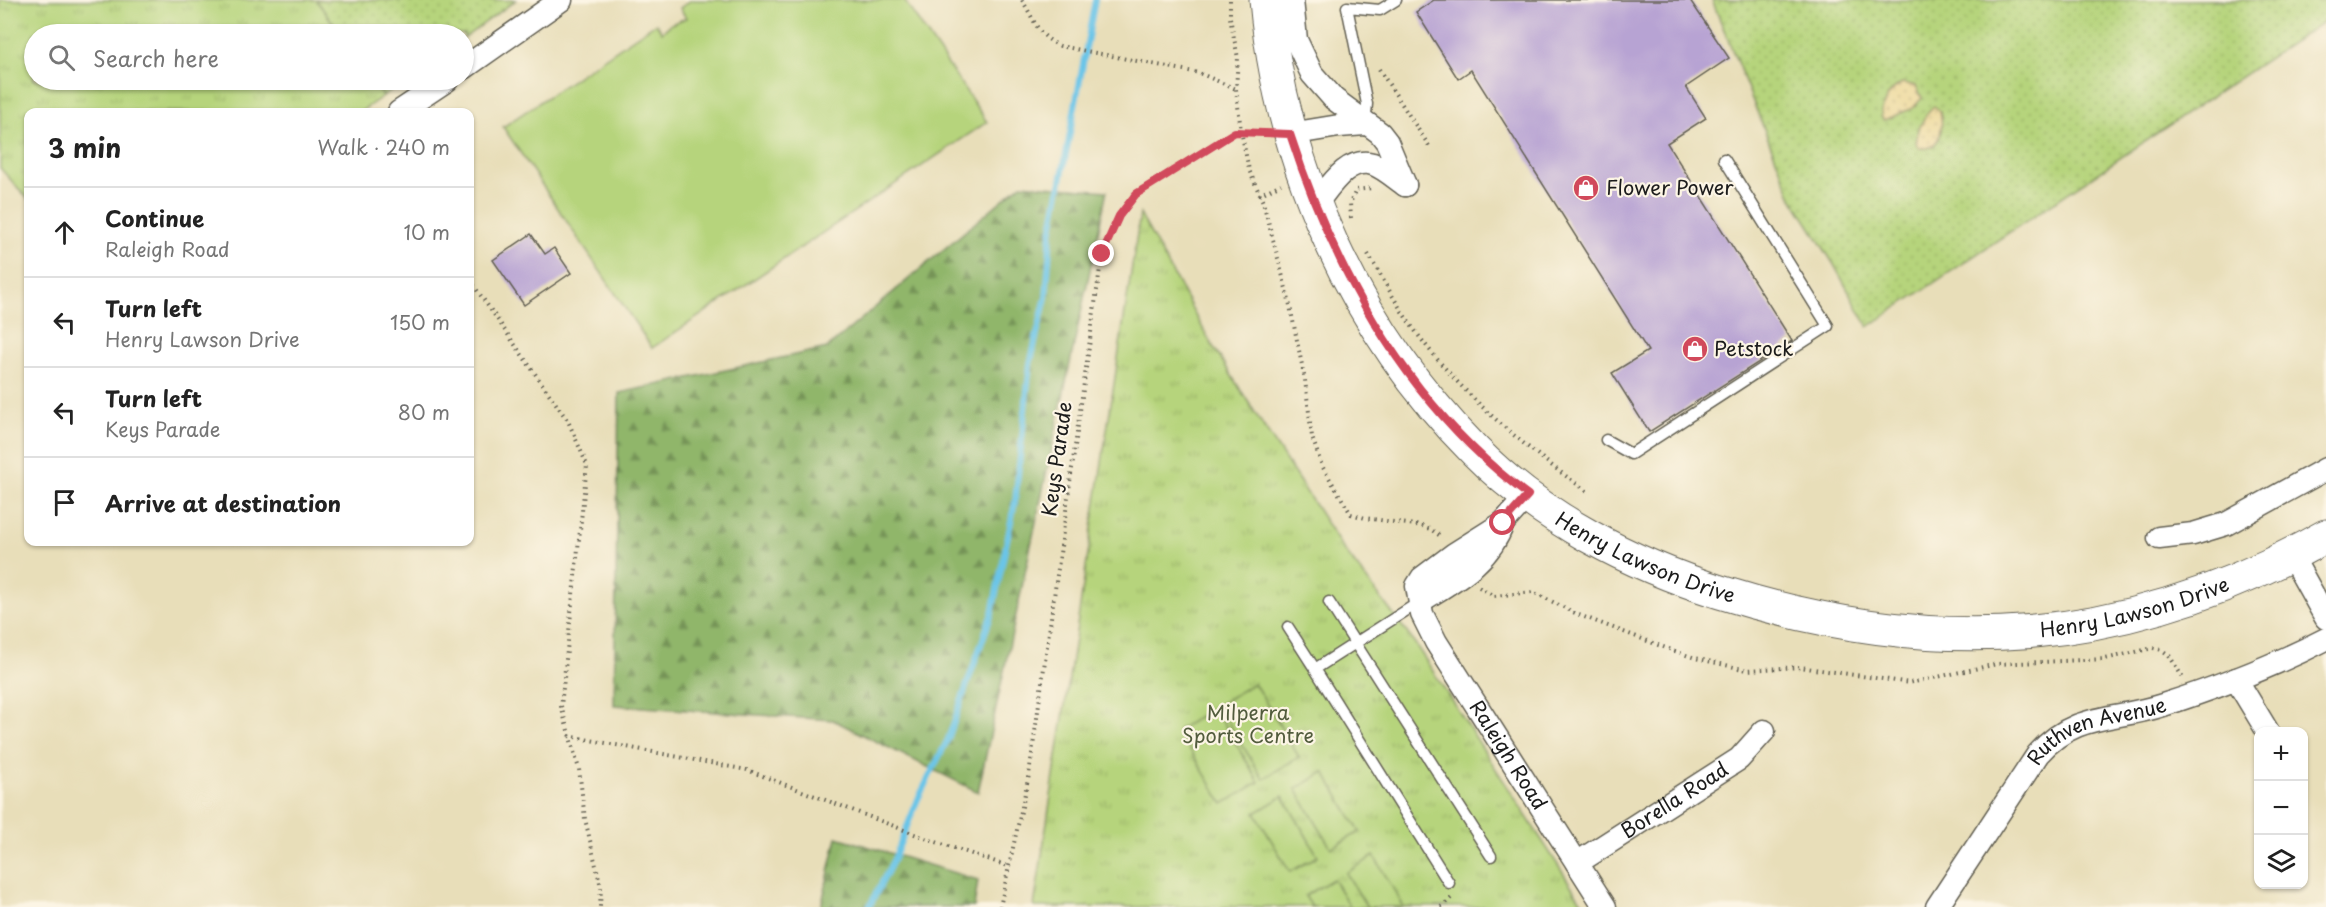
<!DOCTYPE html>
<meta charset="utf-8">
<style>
body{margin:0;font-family:"Playpen Sans",sans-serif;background:#f2f2f2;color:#222}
.controls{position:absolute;right:18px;bottom:18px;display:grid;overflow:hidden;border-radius:12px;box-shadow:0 2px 4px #0004}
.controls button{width:54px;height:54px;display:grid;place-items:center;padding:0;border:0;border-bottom:2px solid #e0e0e0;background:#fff;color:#222;font:30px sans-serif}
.stop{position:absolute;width:18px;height:18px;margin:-14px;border:4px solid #d1495b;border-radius:50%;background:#fff}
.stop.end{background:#d1495b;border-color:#fff;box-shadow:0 2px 6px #0008}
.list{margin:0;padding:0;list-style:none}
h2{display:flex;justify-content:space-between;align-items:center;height:78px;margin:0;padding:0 24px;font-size:26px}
h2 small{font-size:20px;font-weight:400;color:#767676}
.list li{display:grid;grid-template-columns:39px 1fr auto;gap:18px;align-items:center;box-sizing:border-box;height:90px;padding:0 24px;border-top:2px solid #e0e0e0}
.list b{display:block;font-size:22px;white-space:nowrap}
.list p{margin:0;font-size:20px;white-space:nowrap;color:#767676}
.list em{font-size:20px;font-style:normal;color:#767676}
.icon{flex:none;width:33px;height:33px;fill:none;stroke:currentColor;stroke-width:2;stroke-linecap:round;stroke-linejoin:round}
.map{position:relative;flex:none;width:2326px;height:907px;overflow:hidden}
.search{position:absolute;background:#fff;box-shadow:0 2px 4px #0004;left:24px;top:24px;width:450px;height:66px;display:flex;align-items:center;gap:15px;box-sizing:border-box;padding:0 21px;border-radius:33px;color:#767676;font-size:22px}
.panel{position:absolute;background:#fff;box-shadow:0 2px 4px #0004;left:24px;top:108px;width:450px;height:438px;border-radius:12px}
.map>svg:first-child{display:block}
</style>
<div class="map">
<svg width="2326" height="907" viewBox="0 0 2326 907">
<defs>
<pattern id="grass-dots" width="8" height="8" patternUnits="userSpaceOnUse" patternTransform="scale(1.5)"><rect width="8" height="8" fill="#b6d47b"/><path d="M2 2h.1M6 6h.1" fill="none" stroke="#9cb56a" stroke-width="1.8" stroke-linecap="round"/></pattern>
<pattern id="forest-firs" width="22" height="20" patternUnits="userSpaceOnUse" patternTransform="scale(1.5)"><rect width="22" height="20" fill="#90b66b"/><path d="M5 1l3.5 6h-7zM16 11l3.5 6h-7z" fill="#759357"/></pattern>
<pattern id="sand-dots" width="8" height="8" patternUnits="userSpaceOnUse" patternTransform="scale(1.5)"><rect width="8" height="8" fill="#eeda9e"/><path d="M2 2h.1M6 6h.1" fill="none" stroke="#ccba88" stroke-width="1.8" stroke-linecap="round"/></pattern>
<pattern id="park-tufts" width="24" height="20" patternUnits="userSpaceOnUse" patternTransform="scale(1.5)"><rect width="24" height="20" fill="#b6d47b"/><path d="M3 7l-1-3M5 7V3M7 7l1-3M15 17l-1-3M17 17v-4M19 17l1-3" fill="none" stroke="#9cb56a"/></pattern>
</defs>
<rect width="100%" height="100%" fill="#fcf5e5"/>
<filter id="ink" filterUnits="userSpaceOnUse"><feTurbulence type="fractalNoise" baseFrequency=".0167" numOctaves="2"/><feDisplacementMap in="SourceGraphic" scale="12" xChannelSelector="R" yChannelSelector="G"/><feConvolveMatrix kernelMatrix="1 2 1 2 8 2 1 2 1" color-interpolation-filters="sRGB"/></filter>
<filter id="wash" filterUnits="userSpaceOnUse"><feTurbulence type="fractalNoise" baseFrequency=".008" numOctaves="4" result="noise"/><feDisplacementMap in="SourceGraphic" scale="24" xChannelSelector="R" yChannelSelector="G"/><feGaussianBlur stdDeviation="1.35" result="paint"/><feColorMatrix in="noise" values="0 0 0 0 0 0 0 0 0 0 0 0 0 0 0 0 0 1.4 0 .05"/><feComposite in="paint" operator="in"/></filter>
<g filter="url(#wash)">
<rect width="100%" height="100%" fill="#e8deb9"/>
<path fill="url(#grass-dots)" stroke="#69784c" stroke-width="1.5" d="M316,0H516L464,38V34H341Z
M1712,0H2326V20L1868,327L1833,263L1792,198Z
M372,80H406L383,96Z"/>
<path fill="url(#forest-firs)" stroke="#566944" stroke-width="1.5" d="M1021,184L1107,191L978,792L833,720L614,705L619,393L827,348Z
M837,837L978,880L974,907H821Z"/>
<path fill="url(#sand-dots)" stroke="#857b5d" stroke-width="1.5" d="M1902,83L1916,86L1922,98L1913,108L1884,120L1881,116C1883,101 1889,90 1902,83Z
M1934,106L1940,111C1944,126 1941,152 1919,148L1916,144C1917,131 1924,114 1934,106Z"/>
<path fill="url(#park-tufts)" stroke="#69784c" stroke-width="1.5" d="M0,0H316L341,34H34V80H372L383,96L360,112H28V199L0,168Z
M1140,214L1211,343L1259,419L1342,547L1414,642L1585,907H1034Z"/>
<path fill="#b6d47b" stroke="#69784c" stroke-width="1.5" d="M691,0H904L987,122L652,348L503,127L656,23L662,32L671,24L686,18L680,8Z
M1254,683L1299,757L1263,779L1218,705Z
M1214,707L1259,782L1223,804L1178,730Z
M1324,772L1360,832L1331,848L1296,789Z
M1283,796L1318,856L1290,872L1255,813Z
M1374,856L1404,907H1367L1346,873Z
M1333,879L1350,907H1312L1305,896Z"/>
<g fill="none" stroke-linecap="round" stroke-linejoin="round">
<path stroke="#6ac5e8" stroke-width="6" d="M869,907L894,859L918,799L948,739L992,613L1015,502L1030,364L1046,297L1051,234L1095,0"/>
</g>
<g id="blocks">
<path fill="#b7a3d3" d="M1434,0H1690L1729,58L1686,87L1706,118L1667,143L1792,341L1649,432L1612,373L1648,351L1471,70L1458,79L1416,12Z
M531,234L545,254L554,248L571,273L524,305L493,260Z"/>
</g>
</g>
<g filter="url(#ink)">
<use href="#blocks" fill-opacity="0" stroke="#636053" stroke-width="1.5"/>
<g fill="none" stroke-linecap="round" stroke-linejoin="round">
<g stroke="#636053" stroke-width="13">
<path id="service" d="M1365,124L1367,104L1347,7L1380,10L1396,0
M1606,440L1631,454L1828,326L1724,159
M1421,601L1315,669L1449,883
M1329,602L1491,856
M1288,627L1315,669"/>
</g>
<g stroke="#636053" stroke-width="25">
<g id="minor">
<path d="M1292,0L1296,40L1312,74L1334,99L1380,133L1387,142L1405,185"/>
<path d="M464,68L561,0"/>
<path d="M399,112L447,80"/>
<path d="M1290,134L1339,126L1365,124"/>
<path d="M1315,205C1329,188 1347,156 1373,164C1384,168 1395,178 1405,185"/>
<path id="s1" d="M1528,495L1503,523L1454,554L1422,578L1417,586L1422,614L1436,642L1605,907"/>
<path d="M2159,538L2193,534L2226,524L2326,469"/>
<path d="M2291,555L2326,618"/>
<path d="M1421,601C1455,579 1489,563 1503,523"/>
<path d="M2236,679L2268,732"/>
<path id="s2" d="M1577,863L1739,759L1764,731"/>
<path id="s3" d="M1937,907L2038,754C2075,712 2114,721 2163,705C2219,687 2274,666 2326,639"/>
</g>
</g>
<g stroke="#636053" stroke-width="35">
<g id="primary">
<path id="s4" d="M1266,0C1281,167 1356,331 1475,451C1541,518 1631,564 1720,592C1936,660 2127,648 2326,536"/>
</g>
</g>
<path stroke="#636053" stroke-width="4" stroke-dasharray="1.5 4.5" stroke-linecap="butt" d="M1022,0C1035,20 1036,35 1060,46L1199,73L1236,89
M1230,0V18L1238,58L1236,89L1241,131L1249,170L1263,202L1288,296L1305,380L1312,437L1322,466L1351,514L1365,518L1422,526L1430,529L1442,537
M1379,69L1431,149
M1259,195L1281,184
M1351,218L1350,203L1356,190L1373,188
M1368,254C1382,277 1395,302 1411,325C1457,391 1524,448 1590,493
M470,280L568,421L587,465L561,706L579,769L585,819L601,887L600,907
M1479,587L1494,596L1533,592L1579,615L1666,648L1695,658L1747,670L1800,667L1910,683L1997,664L2105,659L2153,648L2162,650L2169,655L2183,678
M569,736L747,770L933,841L1008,866
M1000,907L1029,775L1102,254L1119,216L1135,194L1235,132L1265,133
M1441,907L1452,897"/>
<use href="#service" stroke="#fff" stroke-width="10"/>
<use href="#minor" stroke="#fff" stroke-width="22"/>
<use href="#primary" stroke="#fff" stroke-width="33"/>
</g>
</g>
<g fill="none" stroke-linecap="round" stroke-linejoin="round" filter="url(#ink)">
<path stroke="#d1495b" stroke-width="8" d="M1102,254L1119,216L1136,194L1235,132L1290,134C1335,273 1409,406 1528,495L1503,523"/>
</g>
<defs>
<g id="shop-disc" transform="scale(1.35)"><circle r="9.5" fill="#d1495b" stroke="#fcf5e5"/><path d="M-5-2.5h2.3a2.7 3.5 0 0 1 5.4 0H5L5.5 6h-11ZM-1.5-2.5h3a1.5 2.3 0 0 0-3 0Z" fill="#fff"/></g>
</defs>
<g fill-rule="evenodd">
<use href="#shop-disc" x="1586" y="188"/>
<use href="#shop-disc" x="1695" y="349"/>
</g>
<g text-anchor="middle" stroke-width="4.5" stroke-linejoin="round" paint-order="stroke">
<g font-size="20" fill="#1c1c1c" stroke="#fcf5e5" text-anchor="start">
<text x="1606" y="195">Flower Power</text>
<text x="1714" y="356">Petstock</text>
</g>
<g font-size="20" fill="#1c1c1c" stroke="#fcf5e5">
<text transform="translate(1057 459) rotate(-82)" y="7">Keys Parade</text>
<text dy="7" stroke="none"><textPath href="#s4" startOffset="710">Henry Lawson Drive</textPath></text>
<text dy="7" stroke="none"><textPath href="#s4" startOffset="1214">Henry Lawson Drive</textPath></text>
<text dy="7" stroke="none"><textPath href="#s3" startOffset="248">Ruthven Avenue</textPath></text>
<text dy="7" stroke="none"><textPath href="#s1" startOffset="339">Raleigh Road</textPath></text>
<text dy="7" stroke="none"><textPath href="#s2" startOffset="116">Borella Road</textPath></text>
</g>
<g font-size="20" fill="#525c3d" stroke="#fcf5e5">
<text x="1248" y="720">Milperra<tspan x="1248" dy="23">Sports Centre</tspan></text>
</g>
</g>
</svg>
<div class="controls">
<button>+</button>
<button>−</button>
<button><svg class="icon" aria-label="layers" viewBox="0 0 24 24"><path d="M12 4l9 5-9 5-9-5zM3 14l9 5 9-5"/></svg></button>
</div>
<div class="stop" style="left:1503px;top:523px"></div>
<div class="stop end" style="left:1102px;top:254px"></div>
<div class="search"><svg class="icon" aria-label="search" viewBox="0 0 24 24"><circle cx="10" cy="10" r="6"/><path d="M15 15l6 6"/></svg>Search here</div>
<section class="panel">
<h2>3 min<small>Walk · 240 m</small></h2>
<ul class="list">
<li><svg class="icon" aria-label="ahead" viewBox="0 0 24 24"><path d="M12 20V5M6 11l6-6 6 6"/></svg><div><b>Continue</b><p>Raleigh Road</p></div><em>10 m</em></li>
<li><svg class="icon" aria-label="left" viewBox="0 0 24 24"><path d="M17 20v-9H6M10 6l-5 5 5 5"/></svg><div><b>Turn left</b><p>Henry Lawson Drive</p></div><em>150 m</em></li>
<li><svg class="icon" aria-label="left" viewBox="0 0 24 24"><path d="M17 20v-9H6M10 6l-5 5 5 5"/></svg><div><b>Turn left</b><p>Keys Parade</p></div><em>80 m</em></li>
<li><svg class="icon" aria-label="arrive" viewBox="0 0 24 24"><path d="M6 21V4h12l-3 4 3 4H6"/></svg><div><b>Arrive at destination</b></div></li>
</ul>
</section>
</div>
